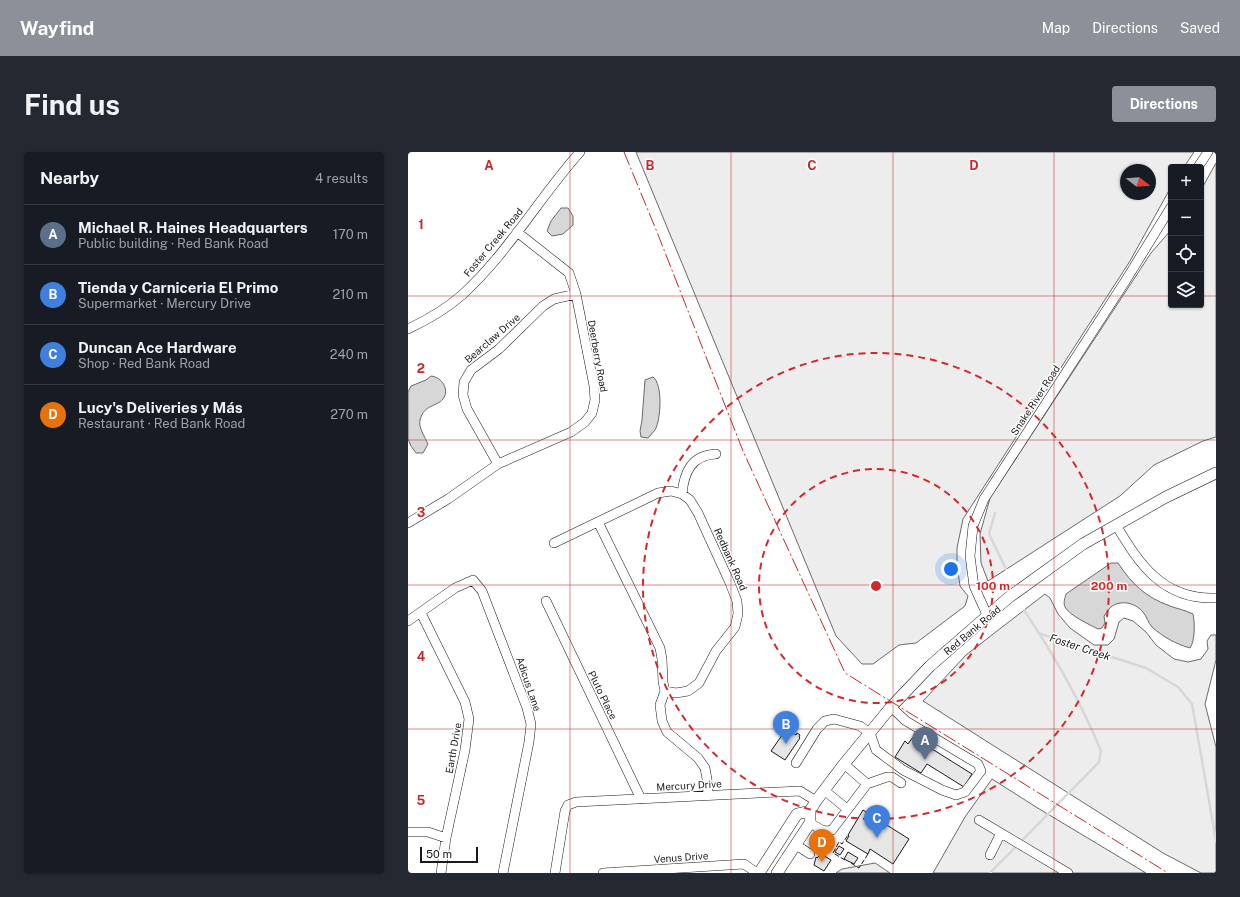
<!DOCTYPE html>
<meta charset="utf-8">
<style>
body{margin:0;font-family:"Public Sans",sans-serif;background:#242831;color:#f1f3f6}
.controls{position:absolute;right:12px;top:12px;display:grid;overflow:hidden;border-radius:4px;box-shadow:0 1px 3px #0004}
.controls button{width:36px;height:36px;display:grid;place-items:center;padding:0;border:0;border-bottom:1px solid #363941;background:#171b24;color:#f1f3f6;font:20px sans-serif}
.compass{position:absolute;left:712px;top:12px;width:36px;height:36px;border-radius:50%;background:#171b24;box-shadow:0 1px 3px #0004;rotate:107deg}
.scale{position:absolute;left:12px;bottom:10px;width:58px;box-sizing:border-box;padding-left:4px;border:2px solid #1a1a1a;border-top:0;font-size:11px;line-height:14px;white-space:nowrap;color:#1a1a1a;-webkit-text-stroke:3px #fff;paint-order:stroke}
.you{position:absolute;left:543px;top:417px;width:14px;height:14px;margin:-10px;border:3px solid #fff;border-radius:50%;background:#1a73e8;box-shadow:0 0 0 6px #1a73e833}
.badge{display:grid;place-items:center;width:26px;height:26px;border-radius:50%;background:#8c9099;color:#fff;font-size:13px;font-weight:700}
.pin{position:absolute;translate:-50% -33px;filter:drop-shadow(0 1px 2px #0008)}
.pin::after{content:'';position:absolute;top:21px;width:14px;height:12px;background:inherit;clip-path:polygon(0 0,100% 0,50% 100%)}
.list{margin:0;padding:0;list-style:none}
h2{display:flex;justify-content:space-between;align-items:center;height:52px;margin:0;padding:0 16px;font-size:17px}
h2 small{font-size:13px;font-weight:400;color:#9ea1a6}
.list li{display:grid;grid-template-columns:26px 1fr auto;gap:12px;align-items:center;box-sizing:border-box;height:60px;padding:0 16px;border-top:1px solid #363941}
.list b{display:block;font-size:15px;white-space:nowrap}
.list p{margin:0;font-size:13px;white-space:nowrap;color:#9ea1a6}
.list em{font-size:13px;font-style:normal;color:#9ea1a6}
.icon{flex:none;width:22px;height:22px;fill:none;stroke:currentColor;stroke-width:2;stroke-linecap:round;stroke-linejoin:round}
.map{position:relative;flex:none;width:808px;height:721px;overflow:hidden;border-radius:4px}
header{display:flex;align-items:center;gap:24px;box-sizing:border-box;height:56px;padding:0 20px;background:#8c9099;color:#fff}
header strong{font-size:19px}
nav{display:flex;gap:22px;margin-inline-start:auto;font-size:14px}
.intro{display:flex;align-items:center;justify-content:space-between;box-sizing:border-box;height:96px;padding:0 24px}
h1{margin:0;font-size:28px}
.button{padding:10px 18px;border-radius:4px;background:#8c9099;color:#fff;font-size:14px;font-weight:700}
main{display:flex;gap:24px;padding:0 24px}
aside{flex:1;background:#171b24;border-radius:4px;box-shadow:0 1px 3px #0004}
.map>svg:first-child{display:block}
</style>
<header>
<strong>Wayfind</strong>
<nav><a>Map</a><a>Directions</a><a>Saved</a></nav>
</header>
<div class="intro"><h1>Find us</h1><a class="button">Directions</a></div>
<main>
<aside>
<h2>Nearby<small>4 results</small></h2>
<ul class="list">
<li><span class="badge" style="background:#5c6f8a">A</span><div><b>Michael R. Haines Headquarters</b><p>Public building · Red Bank Road</p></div><em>170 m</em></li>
<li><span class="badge" style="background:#3f7fe0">B</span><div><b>Tienda y Carniceria El Primo</b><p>Supermarket · Mercury Drive</p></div><em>210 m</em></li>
<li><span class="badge" style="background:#3f7fe0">C</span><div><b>Duncan Ace Hardware</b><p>Shop · Red Bank Road</p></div><em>240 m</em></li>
<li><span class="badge" style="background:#e8710a">D</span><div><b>Lucy's Deliveries y Más</b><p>Restaurant · Red Bank Road</p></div><em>270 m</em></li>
</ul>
</aside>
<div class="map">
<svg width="808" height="721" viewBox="0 0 808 721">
<rect width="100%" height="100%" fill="#fff"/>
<path fill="#ededed" stroke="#6a6a6a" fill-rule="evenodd" d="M228,0H786L776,15H763V35L722,109L555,367L549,396V413L552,434L560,444L557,454L508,491L491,493L465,512H454L428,484ZM718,18H742V42H718Z
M808,11V285L795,289L746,313L712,344L580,429L573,411L572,382L582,346L743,101L763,78V153H793V38Z
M637,442L642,446L650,462L662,476L686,493H700L706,487L711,470L716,466L725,469L738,480L748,493L766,507L780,510L793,507L800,497L799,489L803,483H808V508L797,552L808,595V721H793L755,701L515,549L558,503Z
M584,627L628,655L738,721H525L557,665Z
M467,711L482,721H428L434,717Z"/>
<path fill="#d7d7d7" stroke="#6a6a6a" d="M153,56H160L165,64V73L155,82L144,84L139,79L143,69Z
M23,224C34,225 42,238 35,247C29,255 16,252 12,268C10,275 17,285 20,292L15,301H8L3,294L0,287V240L3,234L18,228Z
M245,225C255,232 253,268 247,278C245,281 242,283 240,286L233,285L232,279L234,268L237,228Z
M703,411H710C724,432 737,445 762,454C770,457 777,458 785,462C787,471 787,489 782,496C768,492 755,485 744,475C740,471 739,464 734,459C726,450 710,447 701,457C699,459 698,462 696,464L697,471L694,476L690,477C682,473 661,463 657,455C655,451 657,446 658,442Z"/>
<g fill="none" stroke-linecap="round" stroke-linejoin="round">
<path stroke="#d7d7d7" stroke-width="2.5" d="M587,361L581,382L598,417
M633,482L738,516L770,535L784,552L808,689
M582,721L691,610L693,599C673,550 646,503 616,458"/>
</g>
<path fill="#e6e6e6" stroke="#1a1a1a" d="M379,576L388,583L389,581L392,583L391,585L392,586L377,608L363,599Z
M505,585L564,622L556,635L519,612L513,621L487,605L497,589L500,592Z
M455,658L501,687L485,712L462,697L460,702L438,689L441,684L440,683Z
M431,694L436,697L432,703L427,700Z
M440,700L450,706L446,712L436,707Z
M413,702L423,708L416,719L406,713L408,705L409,706Z"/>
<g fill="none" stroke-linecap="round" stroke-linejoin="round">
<g stroke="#1a1a1a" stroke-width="10">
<path id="minor" d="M790,15L800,0
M0,177C19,168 38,157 54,143C100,101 131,46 172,0
M90,312L59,257L55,243L56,230L63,218L91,197L135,154L146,147L168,142
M274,342C276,321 283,303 308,302
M190,370L252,496L254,507L255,530L257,539L252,553L254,569L259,580L290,606L297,616L299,627L300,643
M0,371L40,347L90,312L163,280L177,270L184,261L187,248L186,234L168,142L161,121L109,80
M708,373C732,413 755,448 808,446
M146,391L250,341L263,339L274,342L282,348L290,361L322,431L329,449L330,462L327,475L308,499L291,531L280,539L268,541L257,539
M138,449L233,647
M13,461L57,550L61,567L57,598L38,686L33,721
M580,465L566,434L562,404L565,374L576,347L718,128L763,55
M0,469L47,436L65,428L74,439L119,556L123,572L121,590L95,721
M388,611L409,577L417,569L426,567L452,574L462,581L468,598L495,618L534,638L548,643L557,640L573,619L570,612L498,569L483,555
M436,612L459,632
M416,638L439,657
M571,668L660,721
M402,671C409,675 416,681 424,678L459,632L479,625H484L493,631
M0,680H20L38,686
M388,693L402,702
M582,703L593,681
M147,721L157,659L160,653L168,650L392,639L408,649
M195,721L336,712L349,721"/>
</g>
<g stroke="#1a1a1a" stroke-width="12">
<path id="major" d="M351,721L389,662L402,659
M369,721L402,671V659L408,649L436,612L483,555L522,514L600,446L675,392L758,345L808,321"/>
</g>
<use href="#minor" stroke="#fff" stroke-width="9"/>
<use href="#major" stroke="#fff" stroke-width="11"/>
<path stroke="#1a1a1a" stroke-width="1" stroke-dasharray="5 2" stroke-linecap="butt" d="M437,708L425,701L431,690L434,692L440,683
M443,711L451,716L460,702"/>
<path stroke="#c62828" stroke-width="1" stroke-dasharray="14 3 2 3" stroke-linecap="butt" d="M216,0L249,80L335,299L437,521L760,721"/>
</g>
<path fill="none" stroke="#c62828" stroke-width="1" stroke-opacity="0.55" d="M162,0V721M323,0V721M485,0V721M646,0V721M0,144H763M793,144H808M0,288H808M0,433H808M0,577H808"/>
<g fill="none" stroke="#d62828" stroke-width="2" stroke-dasharray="7 5">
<circle cx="468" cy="434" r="117"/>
<circle cx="468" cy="434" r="233"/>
</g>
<g text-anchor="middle" stroke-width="3" stroke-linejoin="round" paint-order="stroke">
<g font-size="10" fill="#1a1a1a" stroke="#fff">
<text transform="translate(85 90) rotate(-50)" y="4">Foster Creek Road</text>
<text transform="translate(84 186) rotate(-41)" y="4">Bearclaw Drive</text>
<text transform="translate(190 204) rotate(80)" y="4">Deerberry Road</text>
<text transform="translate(627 248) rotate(-57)" y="4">Snake River Road</text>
<text transform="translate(323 407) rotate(66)" y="4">Redbank Road</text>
<text transform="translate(564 478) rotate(-40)" y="4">Red Bank Road</text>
<text transform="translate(121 532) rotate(71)" y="4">Adicus Lane</text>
<text transform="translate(195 543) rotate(64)" y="4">Pluto Place</text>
<text transform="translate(45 596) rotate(-80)" y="4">Earth Drive</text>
<text transform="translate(281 633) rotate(-3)" y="4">Mercury Drive</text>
<text transform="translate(273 705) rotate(-4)" y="4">Venus Drive</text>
</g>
<g font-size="11" font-style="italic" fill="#1a1a1a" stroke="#fff">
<text transform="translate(672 495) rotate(18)" y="4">Foster Creek</text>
</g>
</g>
<g font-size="13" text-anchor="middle" font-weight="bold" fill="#c62828" stroke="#fff" stroke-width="3" stroke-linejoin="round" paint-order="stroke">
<text x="81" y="18">A</text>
<text x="242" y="18">B</text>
<text x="404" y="18">C</text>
<text x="566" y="18">D</text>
<text x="13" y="77">1</text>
<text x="13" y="221">2</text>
<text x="13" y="365">3</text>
<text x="13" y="509">4</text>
<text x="13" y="653">5</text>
</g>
<circle cx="468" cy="434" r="6" fill="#d62828" stroke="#fff" stroke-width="2"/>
<g font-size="12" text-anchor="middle" font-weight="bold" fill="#d62828" stroke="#fff" stroke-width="3" stroke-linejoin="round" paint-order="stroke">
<text x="585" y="438">100 m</text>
<text x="701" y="438">200 m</text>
</g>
</svg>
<div class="controls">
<button>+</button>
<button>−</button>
<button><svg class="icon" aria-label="locate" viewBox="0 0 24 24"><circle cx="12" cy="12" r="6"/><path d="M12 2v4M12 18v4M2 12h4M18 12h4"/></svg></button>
<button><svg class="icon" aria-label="layers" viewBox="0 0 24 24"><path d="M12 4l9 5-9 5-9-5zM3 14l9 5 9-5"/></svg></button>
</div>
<svg class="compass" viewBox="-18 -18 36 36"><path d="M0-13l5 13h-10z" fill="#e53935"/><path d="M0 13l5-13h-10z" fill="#9ea1a6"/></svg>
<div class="scale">50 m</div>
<div class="you"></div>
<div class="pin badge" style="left:517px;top:608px;background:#5c6f8a">A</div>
<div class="pin badge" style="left:378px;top:592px;background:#3f7fe0">B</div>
<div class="pin badge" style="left:469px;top:686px;background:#3f7fe0">C</div>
<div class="pin badge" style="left:414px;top:710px;background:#e8710a">D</div>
</div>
</main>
